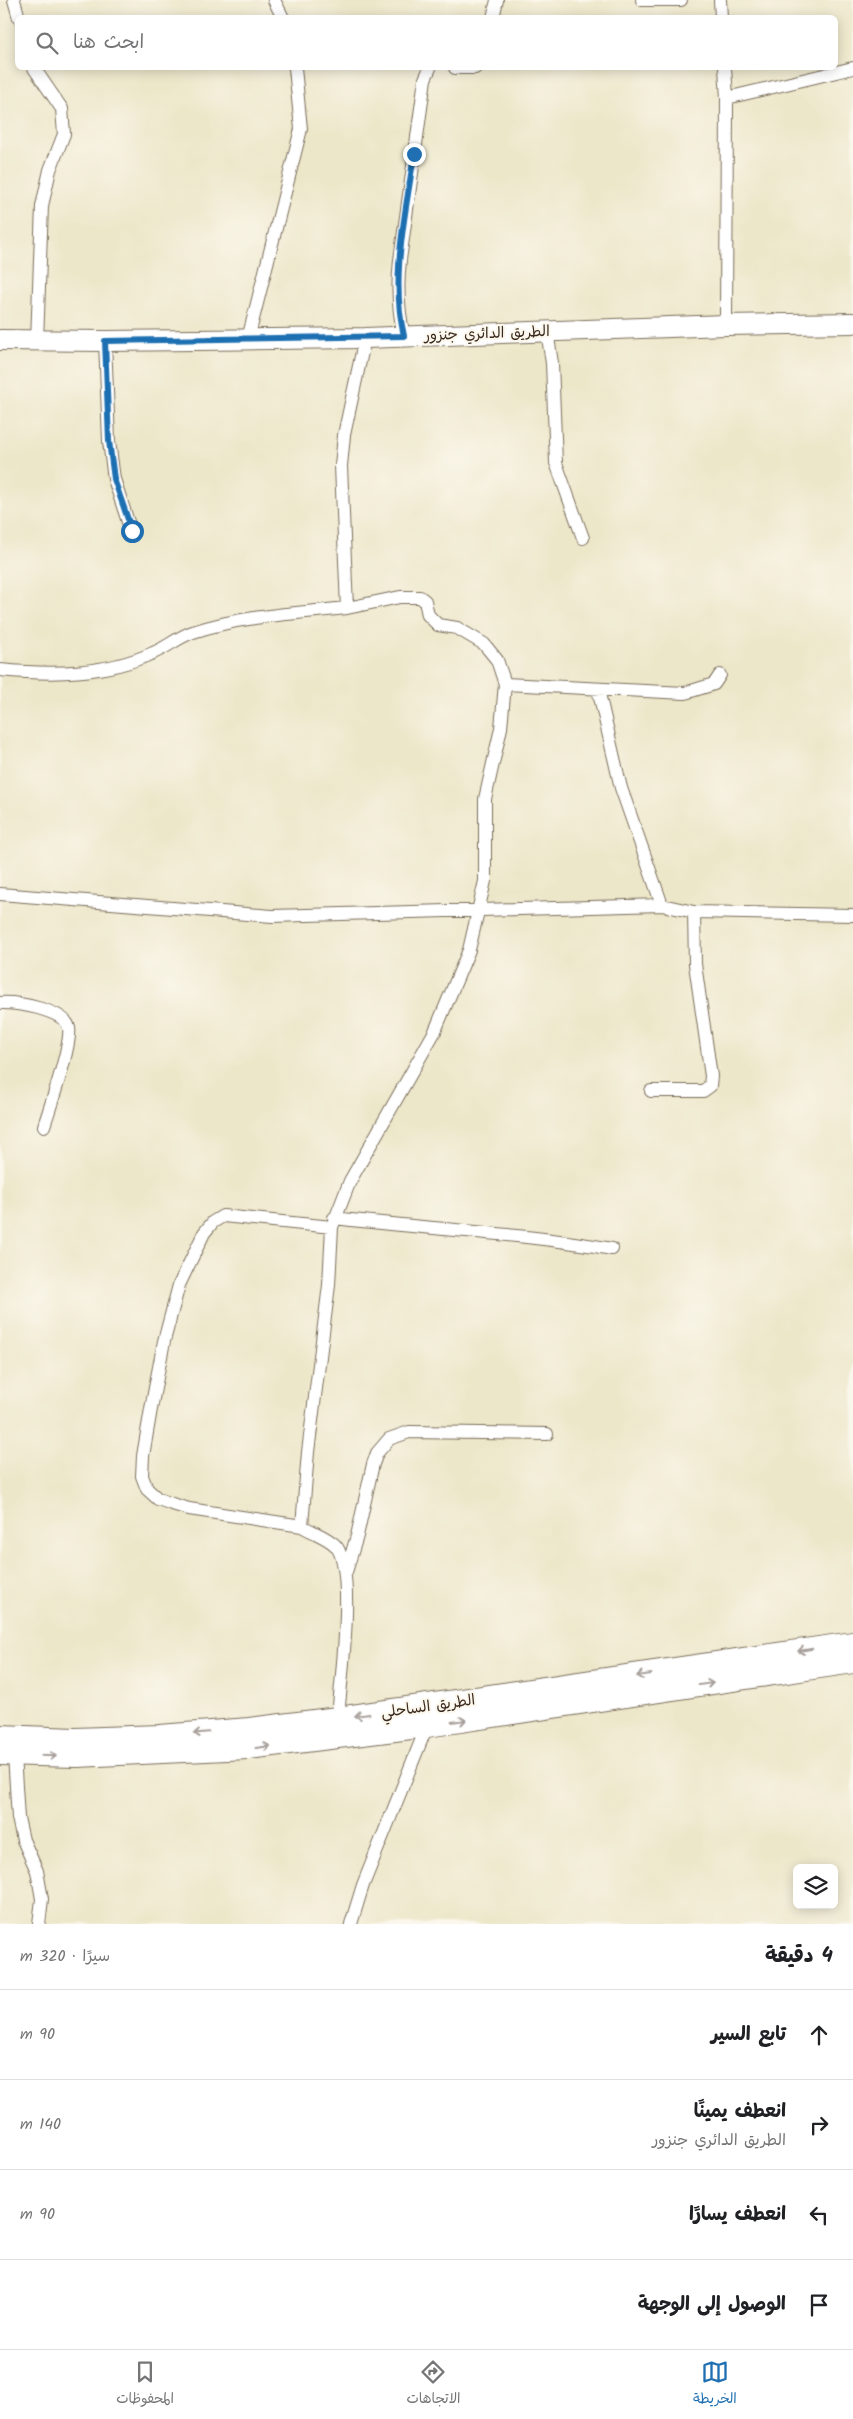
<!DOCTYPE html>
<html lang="ar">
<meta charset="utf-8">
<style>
body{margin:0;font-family:Kalam,"Playpen Sans Arabic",sans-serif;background:#f6f6f6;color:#202124;direction:rtl}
.controls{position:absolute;right:15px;bottom:15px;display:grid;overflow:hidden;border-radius:8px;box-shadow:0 2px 12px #0003}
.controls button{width:45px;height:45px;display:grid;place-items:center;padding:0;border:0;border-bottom:1px solid #e0e0e0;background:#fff;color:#202124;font:25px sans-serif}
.stop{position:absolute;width:15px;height:15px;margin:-11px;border:4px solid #1f6fb2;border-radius:50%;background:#fff}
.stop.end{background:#1f6fb2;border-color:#fff;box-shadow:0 1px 5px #0008}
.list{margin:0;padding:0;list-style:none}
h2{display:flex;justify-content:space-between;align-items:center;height:65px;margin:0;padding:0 20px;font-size:21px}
h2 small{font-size:16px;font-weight:400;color:#757577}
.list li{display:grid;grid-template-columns:32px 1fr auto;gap:15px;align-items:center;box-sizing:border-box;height:90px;padding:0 20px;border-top:1px solid #e0e0e0}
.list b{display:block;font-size:19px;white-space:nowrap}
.list p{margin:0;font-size:16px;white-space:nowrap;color:#757577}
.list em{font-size:16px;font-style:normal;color:#757577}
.icon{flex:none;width:28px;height:28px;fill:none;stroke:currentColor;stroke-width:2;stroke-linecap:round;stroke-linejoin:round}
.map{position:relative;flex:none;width:853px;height:1924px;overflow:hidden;direction:ltr}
.search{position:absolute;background:#fff;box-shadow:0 2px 12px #0003;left:15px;right:15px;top:15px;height:55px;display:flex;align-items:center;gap:12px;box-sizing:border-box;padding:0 18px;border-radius:8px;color:#757577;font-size:19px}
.sheet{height:425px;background:#fff}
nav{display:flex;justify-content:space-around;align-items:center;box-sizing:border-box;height:70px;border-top:1px solid #e0e0e0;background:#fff;font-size:14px;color:#757577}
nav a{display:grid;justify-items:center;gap:2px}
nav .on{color:#1f6fb2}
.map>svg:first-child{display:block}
</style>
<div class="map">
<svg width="853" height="1924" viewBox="0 0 853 1924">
<rect width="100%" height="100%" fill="#fbf7ec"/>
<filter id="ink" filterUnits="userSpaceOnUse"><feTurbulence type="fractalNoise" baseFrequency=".02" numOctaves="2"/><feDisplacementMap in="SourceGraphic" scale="10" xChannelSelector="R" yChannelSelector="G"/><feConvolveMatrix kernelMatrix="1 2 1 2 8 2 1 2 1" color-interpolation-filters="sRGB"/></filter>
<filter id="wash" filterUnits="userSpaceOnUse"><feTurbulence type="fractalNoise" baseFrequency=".0096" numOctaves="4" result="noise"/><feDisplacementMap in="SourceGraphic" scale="20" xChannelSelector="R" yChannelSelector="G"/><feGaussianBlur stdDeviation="1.12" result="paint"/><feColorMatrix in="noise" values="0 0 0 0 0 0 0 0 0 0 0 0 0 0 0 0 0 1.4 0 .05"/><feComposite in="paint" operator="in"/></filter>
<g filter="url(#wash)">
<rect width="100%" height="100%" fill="#ede7ca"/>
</g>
<g filter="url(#ink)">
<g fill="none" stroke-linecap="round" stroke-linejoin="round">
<g stroke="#796c5a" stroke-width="14">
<path id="street" d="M14,0L19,18
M274,0L283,18
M642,0H681
M720,0L721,18
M493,18L497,0
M34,68L62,109L64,134L50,170L42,206L37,341
M455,68H475
M725,68L727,98L726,325
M727,98L853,68
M547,331L552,363L556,463L583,538
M404,336C398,310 397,286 400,260L425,79L430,68
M248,339L301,129L295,68
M105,341L109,441L114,479L131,531
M0,670C51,675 105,675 153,653C168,647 178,637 193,632C240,616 298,613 347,608
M505,684L685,693L714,684L720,675
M598,689L621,788L662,905
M0,894L272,916L662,905L694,912L853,915
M0,1003C16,1002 66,1010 69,1028C72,1044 50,1107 44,1126
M651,1091H703L710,1086L711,1076L695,964L694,912
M334,1218C427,1229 520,1233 612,1249
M302,1526L189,1509L172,1504L158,1499L147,1489L142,1476L143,1456L151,1409L164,1341L179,1285L204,1233L213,1222L223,1216L332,1227
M346,1572L357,1536L373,1464L377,1453L389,1439L409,1432L547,1434
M338,1718C340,1685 357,1567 335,1545C327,1537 312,1532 302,1526L308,1452L329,1285L332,1227L350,1181L435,1031L469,950L485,881V799L501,728L505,684L497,660L484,644L457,628L438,625L428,615L425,601L420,597H400L347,608L341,466L344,435L365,338
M14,1755L18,1818L23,1840L37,1871L42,1899L39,1924
M351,1924L363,1885L427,1726"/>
</g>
<g stroke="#796c5a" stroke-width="22">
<path id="primary" d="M0,340L105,341L365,338L726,325L853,323"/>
</g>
<g stroke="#796c5a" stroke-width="24">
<path id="highway" d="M0,1736L75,1739L160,1736L249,1729L338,1718L853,1643
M0,1754L77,1756L248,1748L427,1726L853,1662"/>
</g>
<use href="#street" stroke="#fff" stroke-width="12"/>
<use href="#primary" stroke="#fff" stroke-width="20"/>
<use href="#highway" stroke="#fff" stroke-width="22"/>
</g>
<defs><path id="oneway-shaft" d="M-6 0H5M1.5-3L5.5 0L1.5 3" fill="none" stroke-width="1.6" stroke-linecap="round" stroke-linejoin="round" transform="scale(1.25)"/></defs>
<g stroke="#a79f9a">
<use href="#oneway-shaft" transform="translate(805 1650) rotate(171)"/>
<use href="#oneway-shaft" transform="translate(644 1675) rotate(172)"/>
<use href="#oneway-shaft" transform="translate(706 1684) rotate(-8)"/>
<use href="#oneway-shaft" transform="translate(362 1715) rotate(172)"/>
<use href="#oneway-shaft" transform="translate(459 1721) rotate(-8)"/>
<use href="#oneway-shaft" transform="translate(201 1733) rotate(175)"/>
<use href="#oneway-shaft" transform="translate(263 1747) rotate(-7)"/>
<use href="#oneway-shaft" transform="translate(49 1756) rotate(2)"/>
</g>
</g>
<g fill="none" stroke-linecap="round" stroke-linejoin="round" filter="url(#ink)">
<path stroke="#1f6fb2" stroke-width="6" d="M132,531L114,479L109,441L105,341L404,336C390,276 406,214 414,154"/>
</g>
<g text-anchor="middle" stroke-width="4" stroke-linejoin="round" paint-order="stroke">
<g font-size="15" fill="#3b2a1e" stroke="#fbf7ec">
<text transform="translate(487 333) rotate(-2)" y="5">الطريق الدائري جنزور</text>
<text transform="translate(428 1706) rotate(-8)" y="5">الطريق الساحلي</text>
</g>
</g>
</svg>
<div class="controls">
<button><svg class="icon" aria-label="layers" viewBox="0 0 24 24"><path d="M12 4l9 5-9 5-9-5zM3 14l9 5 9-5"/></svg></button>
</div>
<div class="stop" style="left:132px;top:531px"></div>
<div class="stop end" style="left:414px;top:154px"></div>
<div class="search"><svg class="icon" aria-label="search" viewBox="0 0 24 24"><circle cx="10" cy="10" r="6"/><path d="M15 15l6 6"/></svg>ابحث هنا</div>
</div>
<section class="sheet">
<h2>4 دقيقة<small>سيرًا · 320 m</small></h2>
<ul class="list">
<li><svg class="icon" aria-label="ahead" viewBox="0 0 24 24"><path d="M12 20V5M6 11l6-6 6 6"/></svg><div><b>تابع السير</b></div><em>90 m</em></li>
<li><svg class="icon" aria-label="right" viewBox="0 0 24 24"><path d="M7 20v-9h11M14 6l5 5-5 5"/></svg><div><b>انعطف يمينًا</b><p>الطريق الدائري جنزور</p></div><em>140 m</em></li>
<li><svg class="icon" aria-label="left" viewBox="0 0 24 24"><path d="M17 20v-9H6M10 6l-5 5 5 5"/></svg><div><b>انعطف يسارًا</b></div><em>90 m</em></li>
<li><svg class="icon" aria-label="arrive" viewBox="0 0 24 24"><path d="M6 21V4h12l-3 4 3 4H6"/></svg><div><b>الوصول إلى الوجهة</b></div></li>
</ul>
</section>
<nav>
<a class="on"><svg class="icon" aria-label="map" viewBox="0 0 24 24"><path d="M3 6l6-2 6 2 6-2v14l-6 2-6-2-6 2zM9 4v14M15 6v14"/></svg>الخريطة</a>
<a><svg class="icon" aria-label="directions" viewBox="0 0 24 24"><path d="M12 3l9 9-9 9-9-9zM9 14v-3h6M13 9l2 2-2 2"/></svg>الاتجاهات</a>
<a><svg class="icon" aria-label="saved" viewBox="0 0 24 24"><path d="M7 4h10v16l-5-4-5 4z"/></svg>المحفوظات</a>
</nav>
